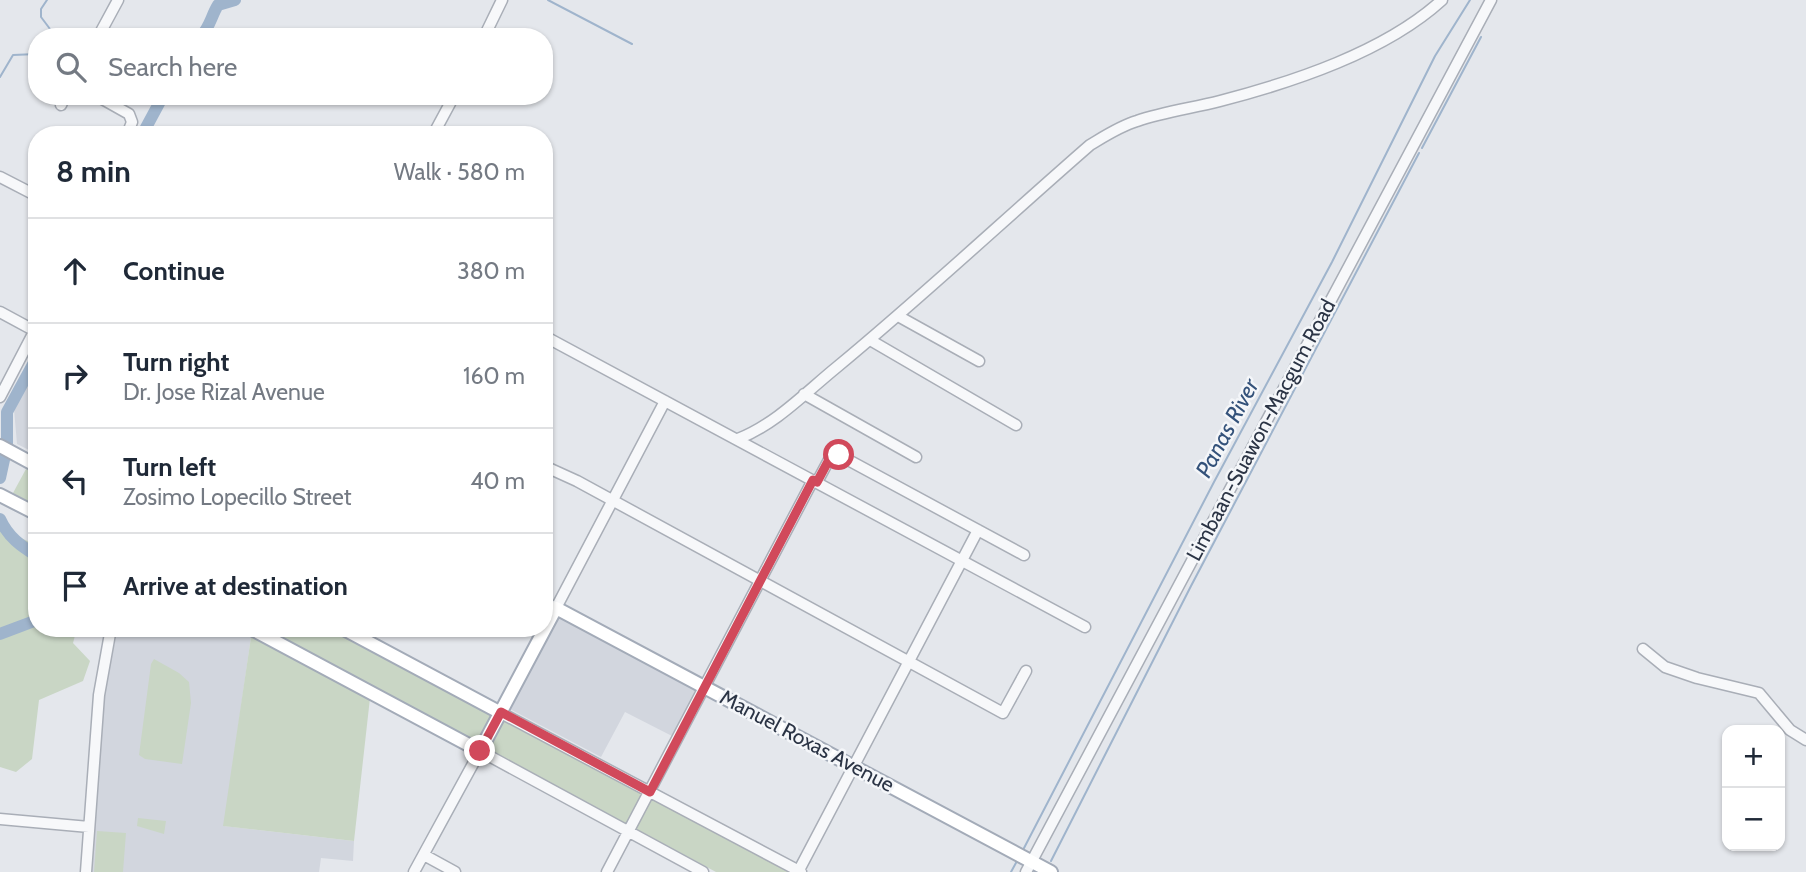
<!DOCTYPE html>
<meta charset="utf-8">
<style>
body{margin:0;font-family:Cabin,sans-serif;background:#f2f2f3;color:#1f2937}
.controls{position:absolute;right:21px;bottom:21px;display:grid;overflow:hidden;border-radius:14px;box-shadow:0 2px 5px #0004}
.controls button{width:63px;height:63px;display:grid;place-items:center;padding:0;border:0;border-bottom:2px solid #e0e1e3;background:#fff;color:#1f2937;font:35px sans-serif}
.stop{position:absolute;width:21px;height:21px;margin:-16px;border:5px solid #d1495b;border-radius:50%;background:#fff}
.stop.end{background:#d1495b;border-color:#fff;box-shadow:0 2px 7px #0008}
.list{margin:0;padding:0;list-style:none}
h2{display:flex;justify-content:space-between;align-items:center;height:91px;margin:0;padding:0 28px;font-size:30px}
h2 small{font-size:23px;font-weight:400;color:#747a83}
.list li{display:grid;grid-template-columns:46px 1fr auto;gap:21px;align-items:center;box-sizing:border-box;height:105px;padding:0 28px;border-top:2px solid #e0e1e3}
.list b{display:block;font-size:26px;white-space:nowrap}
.list p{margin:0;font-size:23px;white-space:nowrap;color:#747a83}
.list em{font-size:23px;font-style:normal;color:#747a83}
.icon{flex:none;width:38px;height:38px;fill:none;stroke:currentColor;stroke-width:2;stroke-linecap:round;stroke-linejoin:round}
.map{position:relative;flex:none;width:1806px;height:872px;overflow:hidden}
.search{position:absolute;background:#fff;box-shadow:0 2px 5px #0004;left:28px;top:28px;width:525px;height:77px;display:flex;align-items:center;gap:18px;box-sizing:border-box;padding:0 24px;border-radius:28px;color:#747a83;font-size:26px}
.panel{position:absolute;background:#fff;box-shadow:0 2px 5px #0004;left:28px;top:126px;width:525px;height:511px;border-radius:28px}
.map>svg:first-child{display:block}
</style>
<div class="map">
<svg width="1806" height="872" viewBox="0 0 1806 872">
<rect width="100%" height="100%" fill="#e4e7ec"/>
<path fill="#d2d6de" d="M37,369V454L17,444L14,409Z
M557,615L698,688L672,736L625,712L601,757L508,708Z
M118,628H234L251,637L224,826L354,841L353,861L321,858L319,872H91L105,686Z"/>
<path fill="#c9d6c5" d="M26,469L37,474V506L13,493Z
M0,527L37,546V628H77L73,643L90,661L83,681L39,700L32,759L16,772L0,767Z
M264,628H328L493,715L477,743Z
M251,637L370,698L354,841L223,826Z
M154,659L179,673L189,682L191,703L182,764L145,759L139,755L151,664Z
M503,721L642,794L627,824L488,749Z
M651,799L789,872H716L636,829Z
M138,818L166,821L164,834L137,826Z
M97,831L126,833L123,872H94Z"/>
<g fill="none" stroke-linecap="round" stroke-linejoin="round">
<path stroke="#9fb4cc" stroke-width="2" d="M47,0L41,9V17L50,29L52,37
M548,0L632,44
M0,77L13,55L37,54
M1422,148L1481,37
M1023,850L1214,482L1332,262L1435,56L1470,0
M1051,861L1191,586L1419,153
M1011,872L1017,861"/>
<path stroke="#9fb4cc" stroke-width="12" d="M200,37C210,28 211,16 218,5L235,0
M142,135L163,96
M0,478L7,446V412L37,357
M0,519C8,537 21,546 37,556
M0,634L37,620"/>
<g stroke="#a9aeb7" stroke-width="13">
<path id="minor" d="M98,37L118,0
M484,37L502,0
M97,96L129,114L132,122L127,135
M61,105L65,96
M433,135L454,96
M0,177L37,196
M0,312L37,332
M898,316L979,361
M544,336L1085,627
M870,340L1016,425
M804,394L916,457
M0,397L37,326
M738,439C776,424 805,393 837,367C923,296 1005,219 1090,145C1105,136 1120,126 1137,121C1163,112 1193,108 1220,101C1293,82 1385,52 1442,0
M544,466L577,481L1003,713L1026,671
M817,482L831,456L839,455L1024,555
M544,602L556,608L665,401
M1643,649L1665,667L1697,678L1759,693L1790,730L1806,740
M501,713L801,872
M0,819L89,827
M424,855L455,872
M86,872L99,695L111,628
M414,872L480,751L703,872
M607,872L813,480
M798,872L978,530
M1026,872L1491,0"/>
</g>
<g stroke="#a3abb8" stroke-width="16">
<path id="major" d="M0,446L37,466
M0,495L37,514
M250,628L480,751L556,608L1051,872
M342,628L501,713"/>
</g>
<use href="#minor" stroke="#f7f8fa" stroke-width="10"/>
<use href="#major" stroke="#fff" stroke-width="12"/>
</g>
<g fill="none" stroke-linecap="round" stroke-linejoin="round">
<path stroke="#d1495b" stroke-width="9" d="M480,751L501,712L650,792L813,480L817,482L831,456L839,455"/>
</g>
<g text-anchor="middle" stroke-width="5" stroke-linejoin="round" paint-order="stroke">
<g font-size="21" fill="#2b3445" stroke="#f4f6f9">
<text transform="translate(1261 430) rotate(-62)" y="7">Limbaan-Suawon-Macgum Road</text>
<text transform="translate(807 741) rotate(28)" y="7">Manuel Roxas Avenue</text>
</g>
<g font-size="23" font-style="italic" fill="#34527a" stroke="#f4f6f9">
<text transform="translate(1227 428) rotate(-62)" y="8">Panas River</text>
</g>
</g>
</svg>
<div class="controls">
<button>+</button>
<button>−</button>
</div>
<div class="stop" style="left:839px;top:455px"></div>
<div class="stop end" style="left:480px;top:751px"></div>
<div class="search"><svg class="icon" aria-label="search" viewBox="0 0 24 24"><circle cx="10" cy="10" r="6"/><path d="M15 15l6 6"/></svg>Search here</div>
<section class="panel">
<h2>8 min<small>Walk · 580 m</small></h2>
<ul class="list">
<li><svg class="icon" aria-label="ahead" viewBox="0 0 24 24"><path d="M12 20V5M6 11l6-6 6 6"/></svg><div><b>Continue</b></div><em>380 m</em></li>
<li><svg class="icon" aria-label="right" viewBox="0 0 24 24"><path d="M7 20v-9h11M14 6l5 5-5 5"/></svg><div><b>Turn right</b><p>Dr. Jose Rizal Avenue</p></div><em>160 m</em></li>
<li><svg class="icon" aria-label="left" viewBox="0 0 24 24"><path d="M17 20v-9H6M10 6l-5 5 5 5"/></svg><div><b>Turn left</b><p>Zosimo Lopecillo Street</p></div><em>40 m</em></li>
<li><svg class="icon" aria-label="arrive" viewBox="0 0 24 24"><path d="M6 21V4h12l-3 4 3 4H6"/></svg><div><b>Arrive at destination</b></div></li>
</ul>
</section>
</div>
